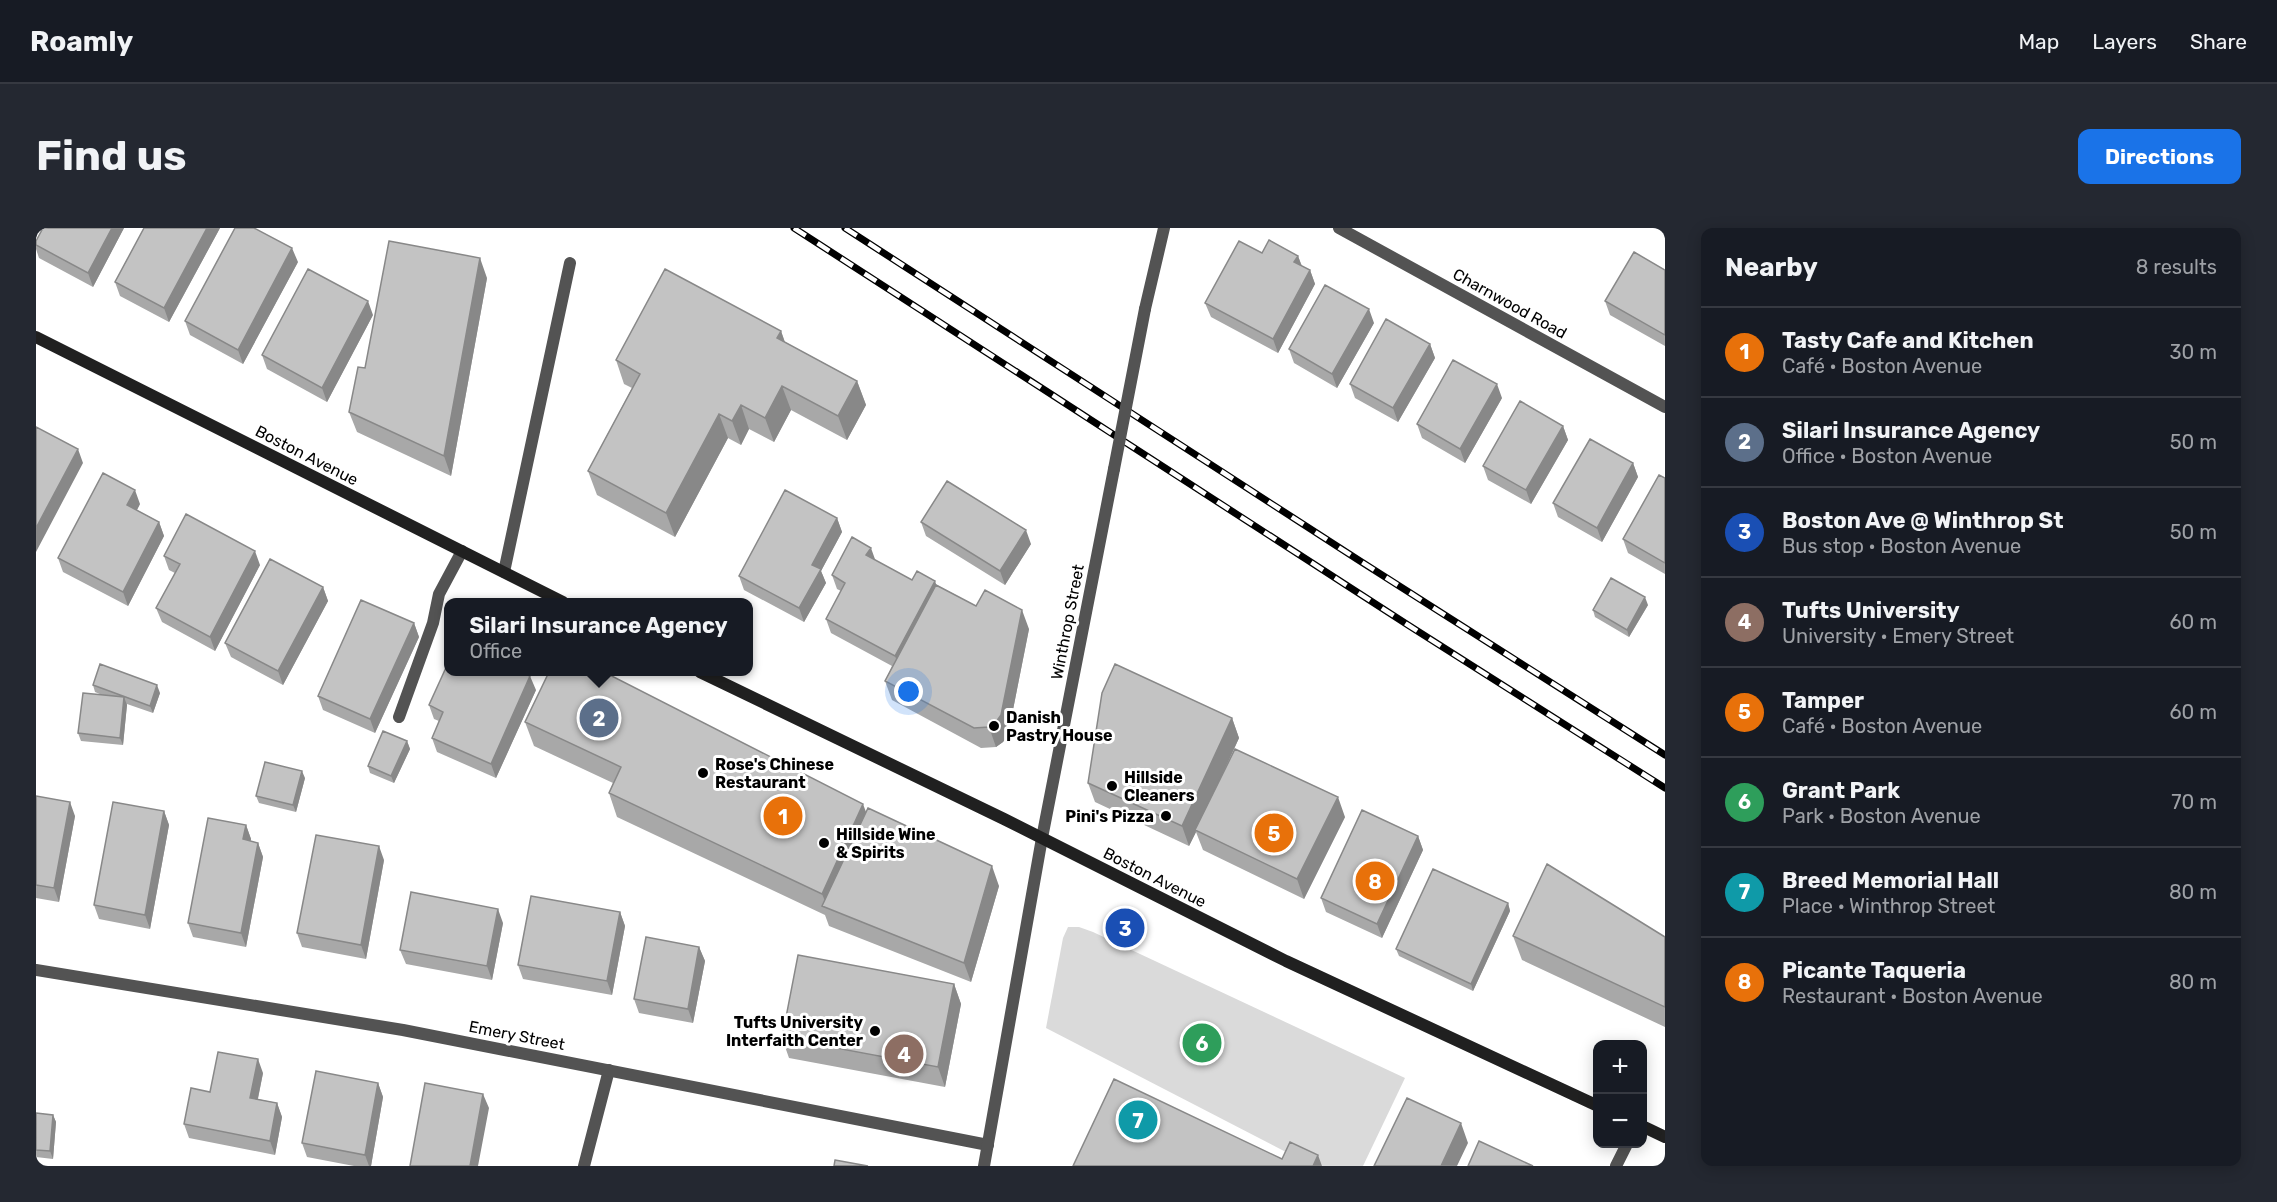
<!DOCTYPE html>
<meta charset="utf-8">
<style>
body{margin:0;font-family:Rubik,sans-serif;background:#242831;color:#f1f3f6}
.controls{position:absolute;right:18px;bottom:18px;display:grid;overflow:hidden;border-radius:12px;box-shadow:0 3px 15px #0003}
.controls button{width:54px;height:54px;display:grid;place-items:center;padding:0;border:0;border-bottom:2px solid #363941;background:#171b24;color:#f1f3f6;font:30px sans-serif}
.you{position:absolute;left:873px;top:464px;width:21px;height:21px;margin:-15px;border:4px solid #fff;border-radius:50%;background:#1a73e8;box-shadow:0 0 0 9px #1a73e833}
.badge{display:grid;place-items:center;width:39px;height:39px;border-radius:50%;background:#1a73e8;color:#fff;font-size:20px;font-weight:700}
.pin{position:absolute;translate:-50% -50%;border:3px solid #fff;box-shadow:0 2px 6px #0006}
.popup{position:absolute;left:408px;top:370px;width:309px;height:78px;box-sizing:border-box;display:grid;place-content:center;border-radius:12px;background:#171b24;filter:drop-shadow(0 2px 4px #0005);font-size:20px;white-space:nowrap;color:#9ea1a6}
.popup b{font-size:22px;color:#f1f3f6}
.popup::after{content:'';position:absolute;left:50%;top:100%;margin-left:-12px;border:12px solid transparent;border-top-color:#171b24}
.list{margin:0;padding:0;list-style:none}
h2{display:flex;justify-content:space-between;align-items:center;height:78px;margin:0;padding:0 24px;font-size:26px}
h2 small{font-size:20px;font-weight:400;color:#9ea1a6}
.list li{display:grid;grid-template-columns:39px 1fr auto;gap:18px;align-items:center;box-sizing:border-box;height:90px;padding:0 24px;border-top:2px solid #363941}
.list b{display:block;font-size:22px;white-space:nowrap}
.list p{margin:0;font-size:20px;white-space:nowrap;color:#9ea1a6}
.list em{font-size:20px;font-style:normal;color:#9ea1a6}
.map{position:relative;flex:none;width:1629px;height:938px;overflow:hidden;border-radius:12px}
header{display:flex;align-items:center;gap:36px;box-sizing:border-box;height:84px;padding:0 30px;background:#171b24;border-bottom:2px solid #363941}
header strong{font-size:28px}
nav{display:flex;gap:33px;margin-inline-start:auto;font-size:21px}
.intro{display:flex;align-items:center;justify-content:space-between;box-sizing:border-box;height:144px;padding:0 36px}
h1{margin:0;font-size:42px}
.button{padding:15px 27px;border-radius:12px;background:#1a73e8;color:#fff;font-size:21px;font-weight:700}
main{display:flex;gap:36px;padding:0 36px}
aside{flex:1;background:#171b24;border-radius:12px;box-shadow:0 3px 15px #0003}
.map>svg:first-child{display:block}
</style>
<header>
<strong>Roamly</strong>
<nav><a>Map</a><a>Layers</a><a>Share</a></nav>
</header>
<div class="intro"><h1>Find us</h1><a class="button">Directions</a></div>
<main>
<div class="map">
<svg width="1629" height="938" viewBox="0 0 1629 938">
<rect width="100%" height="100%" fill="#fff"/>
<path fill="#dadada" d="M1032,699H1043L1057,704L1369,850L1327,938H1277L1010,800L1027,710Z"/>
<g fill="none" stroke-linecap="round" stroke-linejoin="round">
<path stroke="#535353" stroke-width="12" d="M468,344L534,35
M363,489L397,395L403,366L426,323
M548,938L573,842"/>
<path stroke="#535353" stroke-width="12" d="M1303,0L1629,179
M0,742L367,802L952,917
M1580,938L1591,916"/>
<path stroke="#535353" stroke-width="12" d="M1109,81L1128,0
M948,938L1006,610L1078,241"/>
<path stroke="#202020" stroke-width="12" d="M0,109L527,374
M664,444L968,591L1250,733L1562,878
M1606,898L1629,909"/>
<g stroke="#000" stroke-width="7">
<path id="rail" d="M758,0L1372,397L1629,560
M809,0L1324,333L1629,527"/>
</g>
<use href="#rail" stroke="#fff" stroke-width="4.5" stroke-dasharray="14" stroke-linecap="butt"/>
<path stroke="#535353" stroke-width="12" d="M1078,241L1109,81"/>
</g>
<path fill="#a8a8a8" d="M88,0L57,59L3,30L0,21V13Z
M108,0H184L133,94L84,68L79,54Z
M1226,25L1262,28L1266,38L1274,42L1279,56L1242,125L1175,89L1169,75Z
M262,34L207,136L154,107L149,93Z
M1629,42V118L1574,87L1569,73Z
M451,50L415,248L321,204L313,184Z
M337,87L291,174L231,141L226,127Z
M1338,95L1301,160L1258,135L1253,121Z
M745,103L749,114L821,153L830,177L811,212L755,182L738,214L713,201L705,217L692,210L639,309L561,267L552,243L596,160L588,156L580,132Z
M1394,116L1399,130L1362,194L1319,170L1314,156Z
M1466,170L1429,235L1386,210L1381,196Z
M1527,198L1532,212L1495,276L1452,252L1447,238Z
M1597,235L1602,249L1566,314L1522,289L1517,275Z
M1629,250V346L1592,325L1587,311Z
M104,276L101,282L123,294L128,308L92,378L27,344L22,330Z
M801,290L806,304L785,343L790,355L768,394L708,362L703,348Z
M885,294L995,316L969,357L890,308Z
M128,328L224,337L179,423L126,394L120,380L139,345L133,342Z
M839,332L876,352L901,357L940,378L993,401L972,507L967,514L960,519L945,520L856,472L849,453L856,438L795,405L790,391L805,363L801,361L796,347Z
M287,359L292,373L247,457L195,429L189,415Z
M1612,377L1593,409L1559,389L1557,382Z
M378,395L383,409L339,505L287,482L282,468Z
M57,457L124,465L117,485L91,476L87,517L45,513L42,505L66,467L59,464Z
M500,462L460,550L401,524L396,510L403,493L398,491L393,477Z
M1196,490L1203,510L1182,557L1309,589L1268,671L1167,622L1160,604L1153,618L1059,574L1052,555Z
M489,494L830,584L963,658L935,754L793,698L789,687L581,589L573,565L577,555L498,518Z
M371,513L374,521L358,555L334,545L332,538Z
M269,550L260,584L223,575L220,568Z
M0,568L39,588L23,674L0,670Z
M128,583L133,597L114,701L63,691L58,677Z
M210,597L215,611L214,613L222,615L227,629L210,719L157,709L152,695Z
M1382,608L1387,622L1346,710L1290,684L1285,670Z
M348,632L330,731L266,719L261,705Z
M1472,675L1474,683L1437,763L1363,728L1360,721Z
M584,684L589,698L576,767L487,751L482,737Z
M467,695L456,752L370,736L364,722Z
M1477,708L1629,709V799L1486,732Z
M663,719L669,733L657,795L603,785L598,771Z
M918,756L925,776L909,859L753,830L746,810Z
M227,845L222,871L241,875L246,889L239,927L153,910L148,896L174,864Z
M342,855L347,869L335,938H318L271,929L266,915Z
M0,885L17,887L20,894L17,931L0,929Z"/>
<path fill="#888" d="M76,0H88L57,59L52,45Z
M171,0H184L133,94L128,80Z
M256,20L262,34L207,136L202,122Z
M1262,28L1267,42L1258,34Z
M444,30L451,50L415,248L408,228Z
M1274,42L1279,56L1242,125L1237,111Z
M332,73L337,87L291,174L286,160Z
M1333,81L1338,95L1301,160L1296,146Z
M745,103L753,127L741,110Z
M1394,116L1399,130L1362,194L1357,180Z
M821,153L830,177L811,212L802,188Z
M1461,156L1466,170L1429,235L1424,221Z
M746,158L755,182L738,214L729,190Z
M705,177L713,201L705,217L696,193Z
M683,186L692,210L639,309L630,285Z
M1527,198L1532,212L1495,276L1490,262Z
M42,221L47,235L0,324V300Z
M1597,235L1602,249L1566,314L1561,300Z
M99,262L104,276L96,291L91,277Z
M801,290L806,304L785,343L790,355L768,394L763,380L776,337Z
M123,294L128,308L92,378L87,364Z
M990,302L995,316L969,357L964,343Z
M835,320L840,334L830,327Z
M219,323L224,337L179,423L174,409Z
M899,353L904,367L864,442L859,428Z
M287,359L292,373L247,457L242,443Z
M1609,369L1612,377L1593,409L1591,402Z
M986,382L993,401L972,507L967,514L960,519L953,499Z
M378,395L383,409L339,505L334,491Z
M494,448L500,462L460,550L455,536Z
M121,457L124,465L117,485L114,478Z
M88,469L91,477L87,517L84,510Z
M1196,490L1203,510L1160,603L1159,602L1160,604L1153,618L1146,598Z
M371,513L374,521L358,555L355,548Z
M266,543L269,550L260,584L257,577Z
M1302,569L1309,589L1268,671L1261,651Z
M34,574L39,588L23,674L18,660Z
M827,576L836,600L792,680L786,666Z
M128,583L133,597L114,701L109,687Z
M210,597L215,611L212,625L207,611Z
M1382,608L1387,622L1346,710L1341,696Z
M222,615L227,629L210,719L205,705Z
M343,618L348,632L330,731L325,717Z
M956,638L963,658L935,754L928,735Z
M1472,675L1474,683L1437,763L1435,756Z
M462,681L467,695L456,752L451,738Z
M584,684L589,698L576,767L571,753Z
M663,719L669,733L657,795L652,781Z
M918,756L925,776L909,859L902,839Z
M222,831L227,845L219,884L214,870Z
M342,855L347,869L335,938H333L329,927Z
M447,866L453,880L442,938H434Z
M241,875L246,889L239,927L234,913Z
M17,887L20,894L17,931L14,923Z
M1425,895L1432,915L1421,938H1405Z
M1282,927L1286,938H1277Z"/>
<path fill="#c3c3c3" stroke="#888" stroke-width="1.5" d="M7,0H76L52,45L0,17V13Z
M108,0H171L128,80L79,54Z
M199,0H218L256,20L202,122L149,93Z
M1233,12L1262,28L1258,34L1274,42L1237,111L1169,75L1203,13L1226,25Z
M353,13L444,30L408,228L313,184L322,139L329,140Z
M1598,24L1629,42V107L1569,73Z
M272,41L332,73L286,160L226,127Z
M629,41L745,103L741,110L821,153L802,188L746,158L729,190L705,177L696,193L683,186L630,285L552,243L604,146L580,132Z
M1289,57L1333,81L1296,146L1253,121Z
M1350,91L1394,116L1357,180L1314,156Z
M1417,132L1461,156L1424,221L1381,196Z
M1484,173L1527,198L1490,262L1447,238Z
M0,199L42,221L0,300Z
M1554,211L1597,235L1561,300L1517,275Z
M67,245L99,262L91,277L123,294L87,364L22,330Z
M1623,247L1629,250V335L1587,311Z
M911,253L990,302L964,343L885,294Z
M749,262L801,290L776,337L785,341L763,380L703,348Z
M150,286L219,323L174,409L120,380L144,336L128,328Z
M816,309L835,320L830,327L876,352L881,343L899,353L859,428L790,391L809,355L796,347Z
M234,331L287,359L242,443L189,415Z
M1575,350L1609,369L1591,402L1557,382Z
M900,357L940,378L949,362L986,382L965,487L960,494L953,499L938,500L849,453Z
M325,372L378,395L334,491L282,468Z
M413,433V444H483L494,448L455,536L396,510L407,484L393,477Z
M64,436L121,457L114,478L57,457Z
M1079,436L1196,490L1146,598L1052,555L1066,465Z
M513,444H568L827,576L786,666L573,565L585,539L489,494Z
M47,465L88,469L84,510L42,505Z
M347,503L371,513L355,548L332,538Z
M1199,521L1302,569L1261,651L1159,602Z
M229,534L266,543L257,577L220,568Z
M0,568L34,574L18,660L0,657Z
M77,574L128,583L109,687L58,677Z
M832,580L956,638L928,735L786,678Z
M1326,582L1382,608L1341,696L1285,670Z
M172,590L210,597L207,611L222,615L205,705L152,695Z
M280,607L343,618L325,717L261,705Z
M1511,636L1629,709V779L1477,708Z
M1397,641L1472,675L1435,756L1360,721Z
M375,664L462,681L451,738L364,722Z
M495,668L584,684L571,753L482,737Z
M610,709L663,719L652,781L598,771Z
M762,727L918,756L902,839L746,810Z
M182,824L222,831L214,870L241,875L234,913L148,896L155,860L174,864Z
M280,843L342,855L329,927L266,915Z
M1078,851L1246,931L1254,914L1282,927L1277,938H1037Z
M389,855L447,866L434,938H374Z
M1371,870L1425,895L1405,938H1338Z
M0,885L17,887L14,923L0,922Z
M1443,913L1497,938H1432Z
M799,932L832,938H798Z"/>
<g fill="#000" stroke="#fff" stroke-width="2">
<circle cx="958" cy="498" r="6"/>
<circle cx="667" cy="545" r="6"/>
<circle cx="1076" cy="558" r="6"/>
<circle cx="1130" cy="588" r="6"/>
<circle cx="788" cy="615" r="6"/>
<circle cx="839" cy="803" r="6"/>
</g>
<g text-anchor="middle" stroke-width="6" stroke-linejoin="round" paint-order="stroke">
<g font-size="16" fill="#000" stroke="#fff">
<text transform="translate(1474 75) rotate(29)" y="6">Charnwood Road</text>
<text transform="translate(271 227) rotate(27)" y="6">Boston Avenue</text>
<text transform="translate(1031 394) rotate(-79)" y="6">Winthrop Street</text>
<text transform="translate(1119 649) rotate(27)" y="6">Boston Avenue</text>
<text transform="translate(481 807) rotate(11)" y="6">Emery Street</text>
</g>
<g font-size="16" font-weight="bold" fill="#000" stroke="#fff" text-anchor="start">
<text x="970" y="495">Danish<tspan x="970" dy="18">Pastry House</tspan></text>
<text x="679" y="542">Rose's Chinese<tspan x="679" dy="18">Restaurant</tspan></text>
<text x="1088" y="555">Hillside<tspan x="1088" dy="18">Cleaners</tspan></text>
<text x="1118" y="594" text-anchor="end">Pini's Pizza</text>
<text x="800" y="612">Hillside Wine<tspan x="800" dy="18">&amp; Spirits</tspan></text>
<text x="827" y="800" text-anchor="end">Tufts University<tspan x="827" dy="18">Interfaith Center</tspan></text>
</g>
</g>
</svg>
<div class="controls">
<button>+</button>
<button>−</button>
</div>
<div class="you"></div>
<div class="pin badge" style="left:747px;top:588px;background:#e8710a">1</div>
<div class="pin badge" style="left:563px;top:490px;background:#5c6f8a">2</div>
<div class="popup"><b>Silari Insurance Agency</b>Office</div>
<div class="pin badge" style="left:1089px;top:700px;background:#1a4fb4">3</div>
<div class="pin badge" style="left:868px;top:826px;background:#8d6e63">4</div>
<div class="pin badge" style="left:1238px;top:605px;background:#e8710a">5</div>
<div class="pin badge" style="left:1166px;top:815px;background:#2e9e5b">6</div>
<div class="pin badge" style="left:1102px;top:892px;background:#0f9aa8">7</div>
<div class="pin badge" style="left:1339px;top:653px;background:#e8710a">8</div>
</div>
<aside>
<h2>Nearby<small>8 results</small></h2>
<ul class="list">
<li><span class="badge" style="background:#e8710a">1</span><div><b>Tasty Cafe and Kitchen</b><p>Café · Boston Avenue</p></div><em>30 m</em></li>
<li><span class="badge" style="background:#5c6f8a">2</span><div><b>Silari Insurance Agency</b><p>Office · Boston Avenue</p></div><em>50 m</em></li>
<li><span class="badge" style="background:#1a4fb4">3</span><div><b>Boston Ave @ Winthrop St</b><p>Bus stop · Boston Avenue</p></div><em>50 m</em></li>
<li><span class="badge" style="background:#8d6e63">4</span><div><b>Tufts University</b><p>University · Emery Street</p></div><em>60 m</em></li>
<li><span class="badge" style="background:#e8710a">5</span><div><b>Tamper</b><p>Café · Boston Avenue</p></div><em>60 m</em></li>
<li><span class="badge" style="background:#2e9e5b">6</span><div><b>Grant Park</b><p>Park · Boston Avenue</p></div><em>70 m</em></li>
<li><span class="badge" style="background:#0f9aa8">7</span><div><b>Breed Memorial Hall</b><p>Place · Winthrop Street</p></div><em>80 m</em></li>
<li><span class="badge" style="background:#e8710a">8</span><div><b>Picante Taqueria</b><p>Restaurant · Boston Avenue</p></div><em>80 m</em></li>
</ul>
</aside>
</main>
